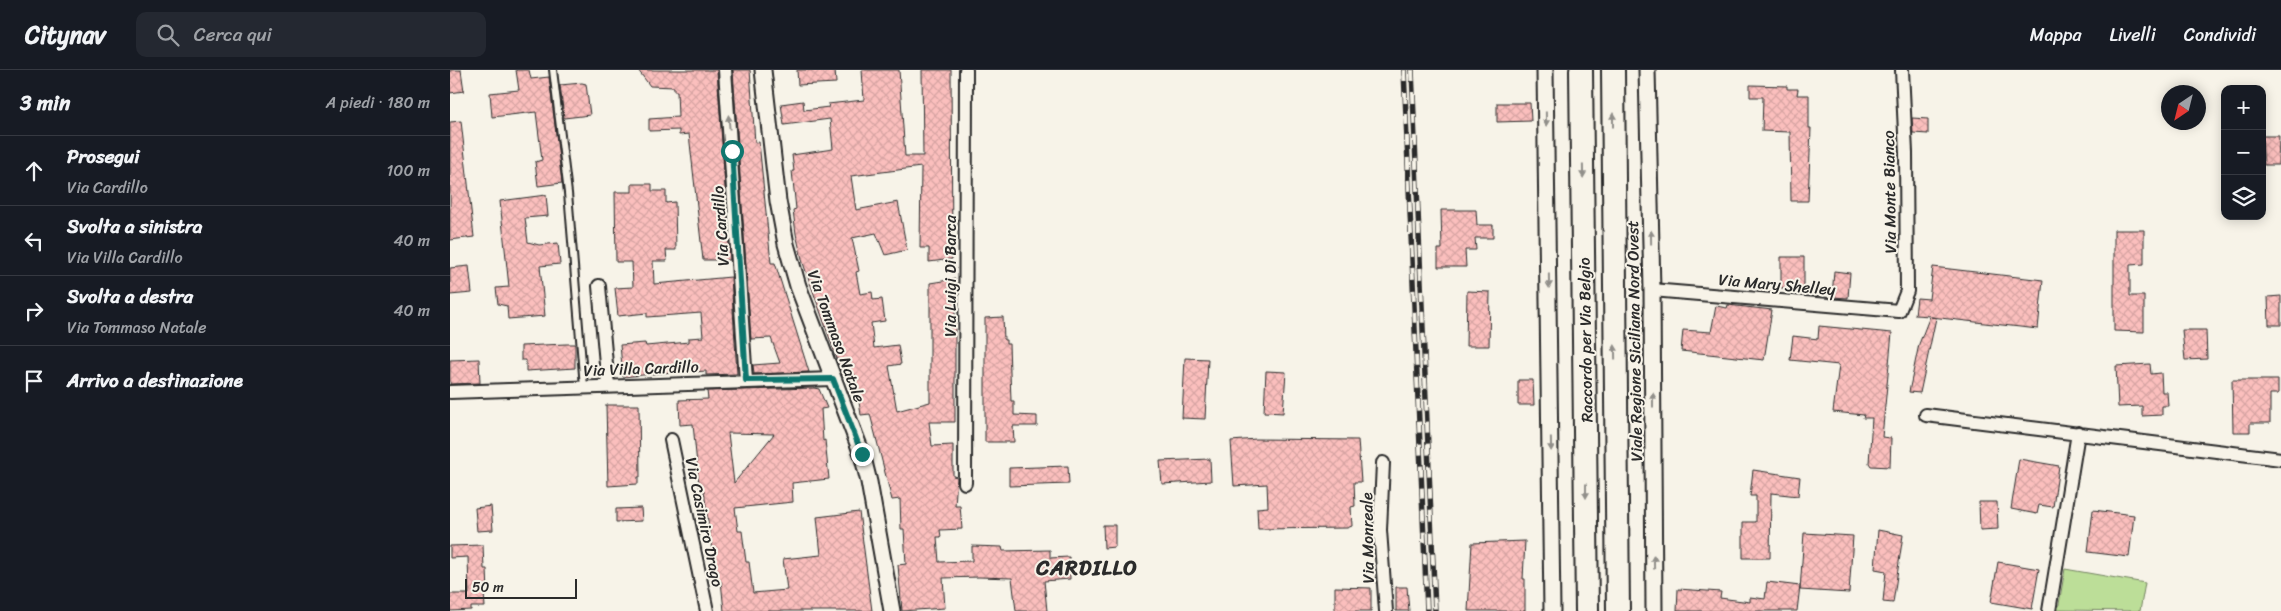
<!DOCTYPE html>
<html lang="it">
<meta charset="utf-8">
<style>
body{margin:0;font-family:Sriracha,sans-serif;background:#242831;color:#f1f3f6}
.controls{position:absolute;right:15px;top:15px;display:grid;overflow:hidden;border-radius:10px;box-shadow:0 2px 12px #0003}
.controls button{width:45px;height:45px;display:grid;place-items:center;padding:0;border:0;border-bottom:1px solid #363941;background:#171b24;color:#f1f3f6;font:25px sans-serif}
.compass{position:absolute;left:1711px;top:15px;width:45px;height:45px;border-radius:50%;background:#171b24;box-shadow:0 2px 12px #0003;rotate:215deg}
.scale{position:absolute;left:15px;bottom:12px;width:112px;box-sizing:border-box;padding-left:5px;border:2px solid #2b2b2b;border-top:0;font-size:14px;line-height:18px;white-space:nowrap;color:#2b2b2b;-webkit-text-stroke:4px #f7f3e8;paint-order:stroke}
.stop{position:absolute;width:15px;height:15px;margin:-11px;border:4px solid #0f766e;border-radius:50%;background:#fff}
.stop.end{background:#0f766e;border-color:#fff;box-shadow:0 1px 5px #0008}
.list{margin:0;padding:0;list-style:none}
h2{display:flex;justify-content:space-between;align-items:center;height:65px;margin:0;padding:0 20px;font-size:21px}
h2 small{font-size:16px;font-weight:400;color:#9ea1a6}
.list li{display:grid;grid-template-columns:32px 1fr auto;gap:15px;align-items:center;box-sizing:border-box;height:70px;padding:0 20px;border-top:1px solid #363941}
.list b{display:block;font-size:19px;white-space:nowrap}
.list p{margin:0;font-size:16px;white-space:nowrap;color:#9ea1a6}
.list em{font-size:16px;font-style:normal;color:#9ea1a6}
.icon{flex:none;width:28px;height:28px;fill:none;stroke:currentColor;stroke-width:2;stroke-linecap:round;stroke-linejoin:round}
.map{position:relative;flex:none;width:1831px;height:541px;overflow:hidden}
header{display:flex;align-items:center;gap:30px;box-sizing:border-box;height:70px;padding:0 25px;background:#171b24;border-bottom:1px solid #363941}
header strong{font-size:24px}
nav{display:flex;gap:28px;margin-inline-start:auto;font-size:18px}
.search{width:350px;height:45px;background:#242831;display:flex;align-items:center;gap:12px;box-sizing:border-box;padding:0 18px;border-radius:10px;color:#9ea1a6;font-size:19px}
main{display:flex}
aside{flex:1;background:#171b24}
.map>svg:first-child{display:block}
</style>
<header>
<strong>Citynav</strong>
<div class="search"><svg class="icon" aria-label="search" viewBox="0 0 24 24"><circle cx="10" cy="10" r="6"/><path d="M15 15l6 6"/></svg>Cerca qui</div>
<nav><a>Mappa</a><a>Livelli</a><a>Condividi</a></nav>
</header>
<main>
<aside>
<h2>3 min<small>A piedi · 180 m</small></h2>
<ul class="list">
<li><svg class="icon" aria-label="ahead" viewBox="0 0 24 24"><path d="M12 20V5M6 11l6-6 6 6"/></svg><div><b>Prosegui</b><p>Via Cardillo</p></div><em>100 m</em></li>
<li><svg class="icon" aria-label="left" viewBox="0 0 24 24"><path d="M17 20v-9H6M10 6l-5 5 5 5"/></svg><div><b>Svolta a sinistra</b><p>Via Villa Cardillo</p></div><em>40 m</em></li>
<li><svg class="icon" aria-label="right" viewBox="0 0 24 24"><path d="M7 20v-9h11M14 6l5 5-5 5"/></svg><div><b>Svolta a destra</b><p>Via Tommaso Natale</p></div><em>40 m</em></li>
<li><svg class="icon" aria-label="arrive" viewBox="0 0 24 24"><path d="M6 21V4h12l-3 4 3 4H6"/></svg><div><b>Arrivo a destinazione</b></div></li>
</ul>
</aside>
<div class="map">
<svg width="1831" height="541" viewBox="0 0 1831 541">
<defs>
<pattern id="building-cross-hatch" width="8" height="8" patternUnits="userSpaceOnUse" patternTransform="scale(1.25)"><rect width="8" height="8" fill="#fbbfbd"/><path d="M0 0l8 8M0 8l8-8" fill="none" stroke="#d7a4a3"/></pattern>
</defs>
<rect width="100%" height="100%" fill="#f7f3e8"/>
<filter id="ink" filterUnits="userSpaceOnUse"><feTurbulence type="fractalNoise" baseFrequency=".02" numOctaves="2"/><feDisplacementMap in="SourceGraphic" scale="10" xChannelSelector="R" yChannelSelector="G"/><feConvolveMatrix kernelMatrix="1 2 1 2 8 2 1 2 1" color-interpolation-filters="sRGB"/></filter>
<g filter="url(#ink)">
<path fill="#bcde98" stroke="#748462" d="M1615,499L1695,513L1690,541L1608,540Z"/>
<path fill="url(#building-cross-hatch)" stroke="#2b2b2b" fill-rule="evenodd" d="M0,0H11L14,21L0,23Z
M66,0H79L81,9L99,7L112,113L88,116L85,92L92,90L86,42L42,47L40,23L69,20Z
M188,0H267L280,190H253L239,64L229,65V60L199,61V49L228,47L227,21H224V17L200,16Z
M283,0H300L305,73L309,72L321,193H325L359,302L304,304L303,295L330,293L321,268L301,269Z
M347,0H385L386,13L348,15Z
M412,0H449L455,86H473L472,0H501L502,189L479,192V178H470L471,97L401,106L406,140L448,132L457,180L435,185L426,163L402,168L409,201L406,202L410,224L422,222L423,230L432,229L435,251L421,253L424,278L448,275L451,294L439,296L447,341L480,332V213L505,209V352H479L482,376L503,375V406L507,407L505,436H510L512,459L490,460L491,467H487L489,492L522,491V476L552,477L553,481L600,480V488L619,487L620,509L594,511L597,541H566L562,508L529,507L493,508L495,538L452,541L448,495L456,494L454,459H451L450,429L442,430L420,344L411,345L405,305L393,306L353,193L346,164L343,140L346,139L342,101H344L342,85L383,79L380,49L334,55L331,34L353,31L354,40L379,37L378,34L414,30Z
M132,13L136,14L140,45L114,48L110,15Z
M1300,15L1337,16V19H1348L1347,25H1359V58H1361L1358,131H1341L1340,62L1312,61L1313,27H1300Z
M1047,33H1080L1081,51L1047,52Z
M1462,48L1478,49V64L1463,63Z
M11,51L24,167L0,170V52Z
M1812,66H1829L1828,95H1814Z
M182,114H202V121H216V133L225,132L226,180H216L217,191H203L204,214L281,207L287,304L256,305V301L243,302L242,300L173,307L170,275L195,273L196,276L239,272V268L253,267L251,243L197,247V243L168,246L165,218L183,217L182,192H166L165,122H182Z
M96,125L98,146L75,148L78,172L89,175L108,173L110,194L90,196L95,246L58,249L57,236L48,234L46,218L59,217L50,131Z
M991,140H1026L1027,155H1043V168H1025L1026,180H1015L1016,197H988V179H992Z
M1664,160H1694V194L1680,195V226H1694V262L1664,261Z
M1331,187H1354V218H1331Z
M19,196L22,223L0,225V198Z
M1483,197L1593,210L1588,259L1481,247L1486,248L1470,323L1459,322L1469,274L1480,246L1465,245L1467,228L1479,229Z
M1384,201L1400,203L1398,228L1382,227Z
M1017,221L1040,222L1039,276H1016Z
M1831,226V255H1819L1818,227Z
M1278,235L1322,240L1314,290L1231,281L1233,260L1261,262L1266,236L1277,238Z
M553,247L554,270H556V274H559L561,331H564V345L587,346V356H563L564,372H535V248Z
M1369,256L1442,263L1432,367L1441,368L1440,397L1421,396L1419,393L1422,348H1413L1414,345L1383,342L1389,295L1340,290L1343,266L1368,269Z
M1732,260H1756L1757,289L1735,290Z
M116,274H125V298L76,301V290H71V276Z
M735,288L758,289L755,349L732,348Z
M29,289L30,313L0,314V290Z
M1700,294L1701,304L1711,303L1712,322H1717L1718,336H1712V345L1692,346V336L1668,337L1666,296Z
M816,301L836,302L833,343L814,342Z
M1068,310H1083L1084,335H1068Z
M1782,310H1828V324H1820V353H1800V362H1783Z
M364,318L369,319L377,338L371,339L373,371L375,370L379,409L342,413L343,432L285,438L288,461H292L296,492H299L303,523L337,520L333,489L371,485L367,447L409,442L422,541H274L271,511L268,512L265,503L254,421L251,422L249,415L243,354L230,355L229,330L258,329L257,321ZM278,363L324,364L284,413Z
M156,335H189L190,407H188V414L158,416Z
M806,369L908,370L911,412H904L905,436L901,437L902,456L897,458L808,459L807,438L818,437L817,414L784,416L781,371Z
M760,389L761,411L712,414L710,391Z
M1569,389L1609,396L1603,437L1589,435L1587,444L1561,439Z
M618,396L619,414L559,416V398Z
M1303,400L1350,407L1348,426L1321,423L1320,488H1293V452H1306V426H1300Z
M1529,432H1547L1548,459L1530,460Z
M41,436L43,460L27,461L25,438Z
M191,438L192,451L166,452V439Z
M1643,440L1684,445L1679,487L1638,482Z
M653,455H665V477L654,478Z
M1428,460L1453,465L1443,533L1433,532L1436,501L1425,499Z
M1354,463L1403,466L1399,523L1350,520Z
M1075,471L1073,509H1075V541H1018L1022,473Z
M33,475L34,499H37L38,523H34L35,537H21V540L0,541V524H19L18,487L0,488V476Z
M1548,492L1589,499L1582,539L1541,532Z
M1317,512L1350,516L1347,541H1227L1228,519L1271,522L1270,528L1300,532V527L1315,529Z
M885,517L921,518V541H885Z
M946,517H957L959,541H946Z"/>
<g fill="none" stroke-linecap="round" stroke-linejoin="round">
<g stroke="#2b2b2b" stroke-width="10">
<path id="service" d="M103,0L118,123L134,317"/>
</g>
<g stroke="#2b2b2b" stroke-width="16">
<path id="minor" d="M275,0L296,311
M149,216L158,316
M1202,220L1449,241L1457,221L1456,83L1452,0
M0,322L383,309
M1476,345L1831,389
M221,370L257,541
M933,393L930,460L936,541
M515,413L516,0
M1599,541L1628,363"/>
</g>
<g stroke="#2b2b2b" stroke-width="19">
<path id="tertiary" d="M313,0L328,131L336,174L348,216L412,384L419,412L442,541
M1095,0L1102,541
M1197,0L1202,220L1204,541"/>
</g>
<g stroke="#2b2b2b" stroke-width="26">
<path id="motorway" d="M1131,0L1137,541
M1163,0L1168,541"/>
</g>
<use href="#service" stroke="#f7f3e8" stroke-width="6"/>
<use href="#minor" stroke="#f7f3e8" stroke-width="12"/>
<use href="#tertiary" stroke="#f7f3e8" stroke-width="15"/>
<use href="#motorway" stroke="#f7f3e8" stroke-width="22"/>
<g stroke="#2b2b2b" stroke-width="5.5">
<path id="rail" d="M954,0L977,541
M962,0L985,541"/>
</g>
<use href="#rail" stroke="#f7f3e8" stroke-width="4" stroke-dasharray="11" stroke-linecap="butt"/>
</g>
<defs><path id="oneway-solid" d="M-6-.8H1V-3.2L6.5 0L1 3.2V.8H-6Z" transform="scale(1.25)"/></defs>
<g fill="#918f8a">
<use href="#oneway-solid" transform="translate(1096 49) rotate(89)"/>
<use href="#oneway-solid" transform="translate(1163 50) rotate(-90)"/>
<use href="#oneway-solid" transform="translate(279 52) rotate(-95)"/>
<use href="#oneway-solid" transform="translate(1133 101) rotate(89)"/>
<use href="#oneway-solid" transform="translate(1201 167) rotate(-91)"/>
<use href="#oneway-solid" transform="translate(1099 211) rotate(89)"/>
<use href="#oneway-solid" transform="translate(1165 282) rotate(-91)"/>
<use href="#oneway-solid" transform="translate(1203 330) rotate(-90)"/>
<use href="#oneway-solid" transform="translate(1101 374) rotate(89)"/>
<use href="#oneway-solid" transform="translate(1136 421) rotate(90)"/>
<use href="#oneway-solid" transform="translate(1204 492) rotate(-91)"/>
</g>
</g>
<g fill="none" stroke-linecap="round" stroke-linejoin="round" filter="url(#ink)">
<path stroke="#0f766e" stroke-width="6" d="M282,81L296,310L383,309L412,384"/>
</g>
<g text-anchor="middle" stroke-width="4" stroke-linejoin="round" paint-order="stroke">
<g font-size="16" fill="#2b2b2b" stroke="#f7f3e8">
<text transform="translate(1439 122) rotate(-91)" y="6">Via Monte Bianco</text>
<text transform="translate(270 156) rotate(-94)" y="6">Via Cardillo</text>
<text transform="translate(500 206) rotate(-90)" y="6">Via Luigi Di Barca</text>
<text transform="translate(1327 214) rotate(5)" y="6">Via Mary Shelley</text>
<text transform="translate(387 266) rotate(70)" y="6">Via Tommaso Natale</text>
<text transform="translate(1135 270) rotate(-91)" y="6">Raccordo per Via Belgio</text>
<text transform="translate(1184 271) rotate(-91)" y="6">Viale Regione Siciliana Nord Ovest</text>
<text transform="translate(191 298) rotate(-2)" y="6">Via Villa Cardillo</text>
<text transform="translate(255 452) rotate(78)" y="6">Via Casimiro Drago</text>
<text transform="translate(917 468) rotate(-91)" y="6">Via Monreale</text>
</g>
<g font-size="21" font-weight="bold" letter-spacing="1" fill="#2b2b2b" stroke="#f7f3e8">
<text x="637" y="505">CARDILLO</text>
</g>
</g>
</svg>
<div class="controls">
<button>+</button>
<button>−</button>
<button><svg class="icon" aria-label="layers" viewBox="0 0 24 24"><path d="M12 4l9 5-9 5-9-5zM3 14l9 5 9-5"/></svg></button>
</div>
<svg class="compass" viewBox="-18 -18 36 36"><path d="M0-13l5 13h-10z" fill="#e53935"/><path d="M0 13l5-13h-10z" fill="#9ea1a6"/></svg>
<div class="scale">50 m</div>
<div class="stop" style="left:282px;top:81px"></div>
<div class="stop end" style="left:412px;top:384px"></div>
</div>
</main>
